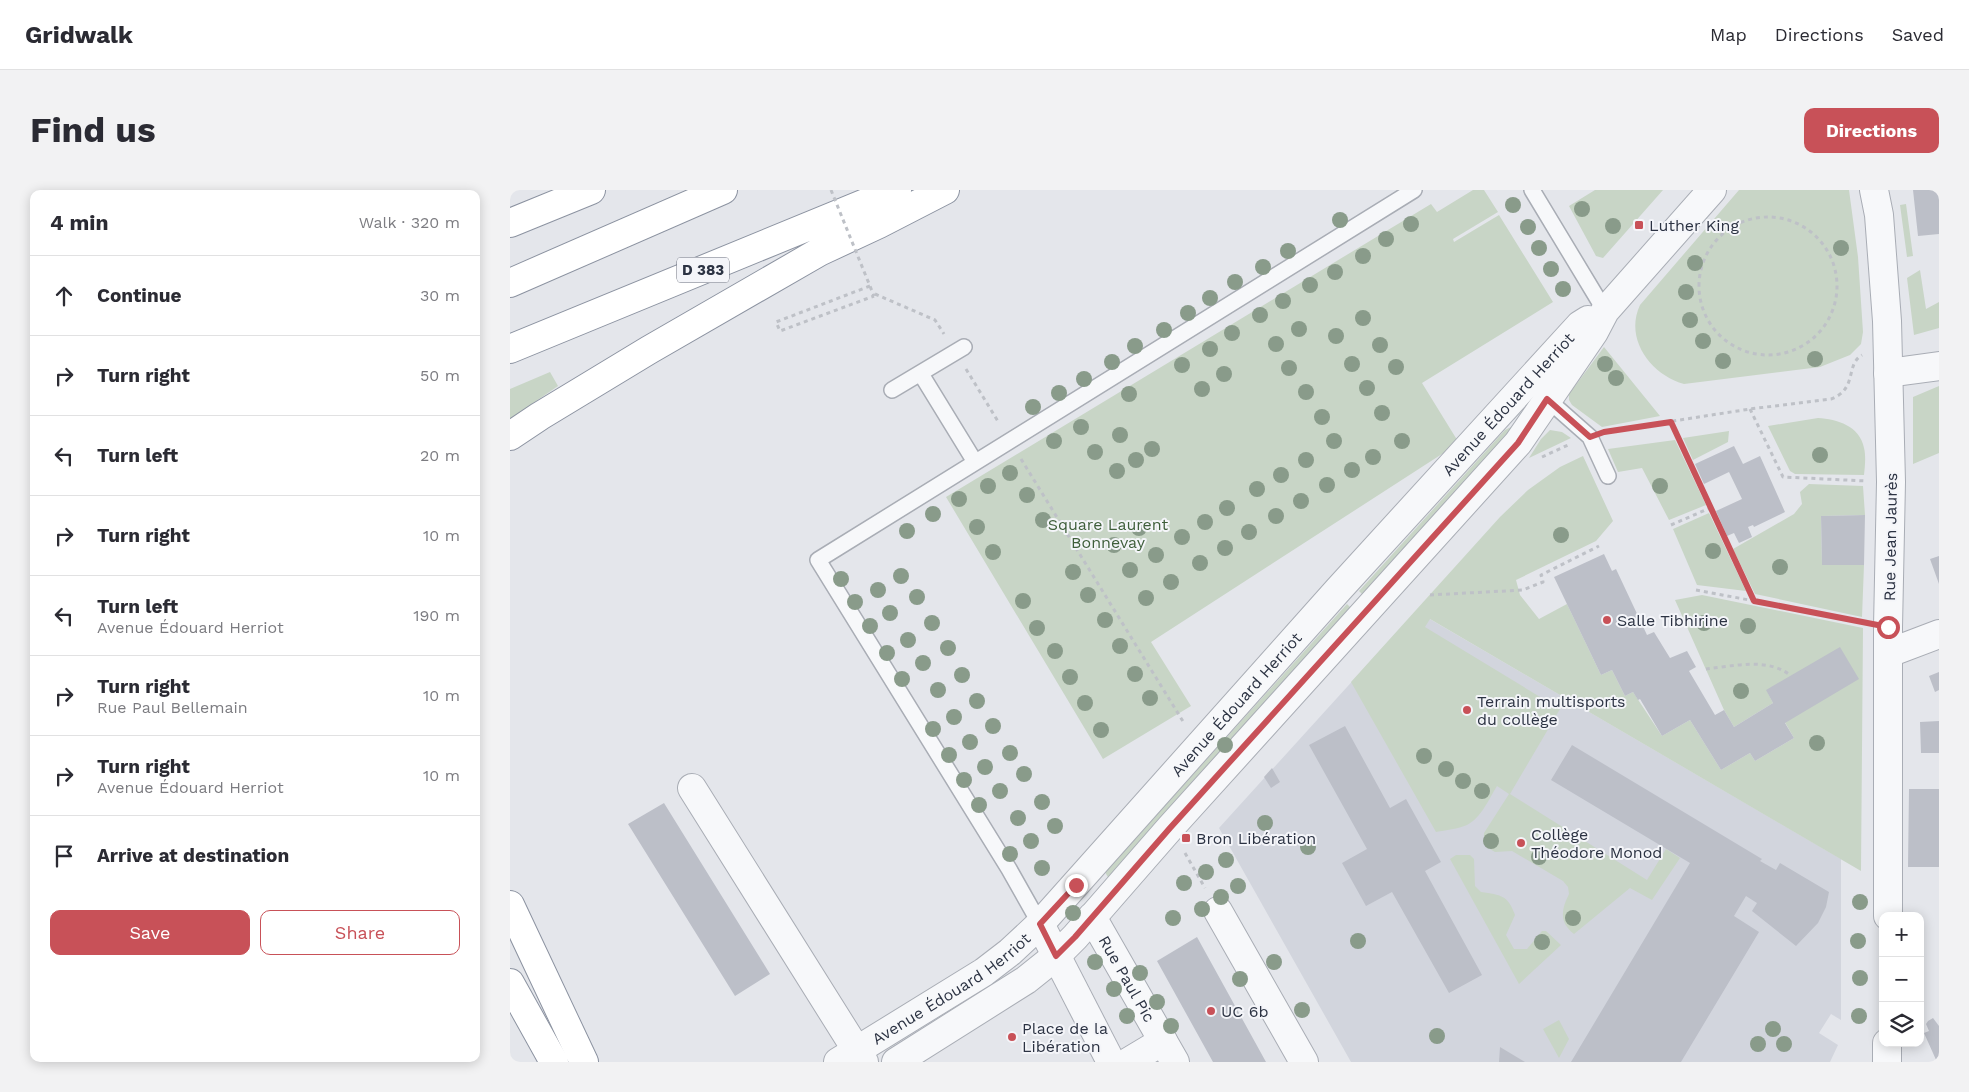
<!DOCTYPE html>
<meta charset="utf-8">
<style>
body{margin:0;font-family:"Work Sans",sans-serif;background:#f2f2f3;color:#2b2b33}
.controls{position:absolute;right:15px;bottom:15px;display:grid;overflow:hidden;border-radius:10px;box-shadow:0 2px 12px #0003}
.controls button{width:45px;height:45px;display:grid;place-items:center;padding:0;border:0;border-bottom:1px solid #e1e1e2;background:#fff;color:#2b2b33;font:25px sans-serif}
.stop{position:absolute;width:15px;height:15px;margin:-11px;border:4px solid #c85158;border-radius:50%;background:#fff}
.stop.end{background:#c85158;border-color:#fff;box-shadow:0 1px 5px #0008}
.list{margin:0;padding:0;list-style:none}
h2{display:flex;justify-content:space-between;align-items:center;height:65px;margin:0;padding:0 20px;font-size:21px}
h2 small{font-size:16px;font-weight:400;color:#7c7c81}
.list li{display:grid;grid-template-columns:32px 1fr auto;gap:15px;align-items:center;box-sizing:border-box;height:80px;padding:0 20px;border-top:1px solid #e1e1e2}
.list b{display:block;font-size:19px;white-space:nowrap}
.list p{margin:0;font-size:16px;white-space:nowrap;color:#7c7c81}
.list em{font-size:16px;font-style:normal;color:#7c7c81}
.actions{display:flex;gap:10px;padding:15px 20px}
.actions a{flex:1;padding:11px 0;border:1px solid #c85158;border-radius:10px;text-align:center;font-size:18px;color:#c85158}
.actions .main{background:#c85158;color:#fff}
.icon{flex:none;width:28px;height:28px;fill:none;stroke:currentColor;stroke-width:2;stroke-linecap:round;stroke-linejoin:round}
.map{position:relative;flex:none;width:1429px;height:872px;overflow:hidden;border-radius:10px}
header{display:flex;align-items:center;gap:30px;box-sizing:border-box;height:70px;padding:0 25px;background:#fff;border-bottom:1px solid #e1e1e2}
header strong{font-size:24px}
nav{display:flex;gap:28px;margin-inline-start:auto;font-size:18px}
.intro{display:flex;align-items:center;justify-content:space-between;box-sizing:border-box;height:120px;padding:0 30px}
h1{margin:0;font-size:35px}
.button{padding:12px 22px;border-radius:10px;background:#c85158;color:#fff;font-size:18px;font-weight:700}
main{display:flex;gap:30px;padding:0 30px}
aside{flex:1;background:#fff;border-radius:10px;box-shadow:0 2px 12px #0003}
.map>svg:first-child{display:block}
</style>
<header>
<strong>Gridwalk</strong>
<nav><a>Map</a><a>Directions</a><a>Saved</a></nav>
</header>
<div class="intro"><h1>Find us</h1><a class="button">Directions</a></div>
<main>
<aside>
<h2>4 min<small>Walk · 320 m</small></h2>
<ul class="list">
<li><svg class="icon" aria-label="ahead" viewBox="0 0 24 24"><path d="M12 20V5M6 11l6-6 6 6"/></svg><div><b>Continue</b></div><em>30 m</em></li>
<li><svg class="icon" aria-label="right" viewBox="0 0 24 24"><path d="M7 20v-9h11M14 6l5 5-5 5"/></svg><div><b>Turn right</b></div><em>50 m</em></li>
<li><svg class="icon" aria-label="left" viewBox="0 0 24 24"><path d="M17 20v-9H6M10 6l-5 5 5 5"/></svg><div><b>Turn left</b></div><em>20 m</em></li>
<li><svg class="icon" aria-label="right" viewBox="0 0 24 24"><path d="M7 20v-9h11M14 6l5 5-5 5"/></svg><div><b>Turn right</b></div><em>10 m</em></li>
<li><svg class="icon" aria-label="left" viewBox="0 0 24 24"><path d="M17 20v-9H6M10 6l-5 5 5 5"/></svg><div><b>Turn left</b><p>Avenue Édouard Herriot</p></div><em>190 m</em></li>
<li><svg class="icon" aria-label="right" viewBox="0 0 24 24"><path d="M7 20v-9h11M14 6l5 5-5 5"/></svg><div><b>Turn right</b><p>Rue Paul Bellemain</p></div><em>10 m</em></li>
<li><svg class="icon" aria-label="right" viewBox="0 0 24 24"><path d="M7 20v-9h11M14 6l5 5-5 5"/></svg><div><b>Turn right</b><p>Avenue Édouard Herriot</p></div><em>10 m</em></li>
<li><svg class="icon" aria-label="arrive" viewBox="0 0 24 24"><path d="M6 21V4h12l-3 4 3 4H6"/></svg><div><b>Arrive at destination</b></div></li>
</ul>
<div class="actions"><a class="main">Save</a><a>Share</a></div>
</aside>
<div class="map">
<svg width="1429" height="872" viewBox="0 0 1429 872">
<rect width="100%" height="100%" fill="#e4e6eb"/>
<path fill="#d2d5dd" d="M906,421L1331,669V830L1321,824L1309,843L1328,855L1320,872H841L709,638Z"/>
<path fill="#c8d5c6" d="M963,0H974L988,22L943,49L944,52L989,25L1043,112L912,193L949,253L641,452L681,516L593,569L436,307L921,14L927,22Z
M1085,0H1153L1093,68L1086,66L1059,16Z
M1229,0H1339L1348,67L1353,142L1351,154L1340,165L1310,177L1174,194C1141,185 1114,149 1130,115Z
M1396,14L1403,66L1397,67L1390,15Z
M1410,80L1416,119L1429,112V138L1404,145L1397,88Z
M1094,157L1150,226L1092,237L1062,215L1059,210V204Z
M40,182L48,196L0,229V199Z
M1429,196V263L1403,274V207Z
M1308,228C1327,229 1350,236 1354,258C1356,266 1355,276 1354,285L1285,284L1280,281L1258,236Z
M1001,237L1004,238L857,409L849,401L995,240Z
M1040,240L1052,242L1061,248L1019,268L1031,249Z
M1219,241L1218,252L1183,270L1173,248Z
M1165,250L1196,315L1159,330L1132,278L1108,282L1098,259Z
M1073,266L1103,331L1086,351L1006,390L1010,405L1029,429L1057,414L1091,485L1102,480L1115,506L1123,502L1152,546L1180,530L1211,580L1240,563L1245,571L1284,548L1257,501L1263,513L1224,537L1214,520L1165,410L1192,405L1353,438L1351,681L920,429L915,437L1050,519L1000,604L1137,690L1156,659L1170,668L1142,710L1120,698L1064,744C1049,732 1051,720 1059,704L1058,697L1053,691L1002,661L985,662L978,658L974,652V643L999,604L987,596C979,609 971,628 957,635C948,639 936,640 926,642L841,492L990,327L1018,300L1050,277Z
M1299,294L1353,296L1355,325L1311,326L1312,375H1354L1352,427L1245,404L1223,359L1284,324L1292,314L1290,302Z
M1199,323L1236,401L1187,395L1163,339Z
M837,414L845,422L599,689L595,682Z
M946,665H960L964,669L965,696L971,702C991,705 998,705 1005,725L996,745L1004,759H1017L1032,741H1036L1051,755L1009,794L940,669Z
M1049,830L1059,849L1049,868L1033,839Z"/>
<path fill="#bcbfc8" d="M1403,0H1429V44L1408,46Z
M1224,256L1233,274L1250,266L1275,322L1244,337L1243,335L1238,337L1242,347L1229,353L1224,343L1217,346L1206,321L1232,309L1219,282L1194,294L1185,274Z
M1355,325L1354,375H1312L1311,326Z
M1094,364L1102,381L1106,379L1137,445L1144,442L1160,468L1177,461L1186,477L1179,481L1205,525L1214,520L1224,537L1263,513L1256,500L1330,457L1349,489L1275,533L1284,548L1245,571L1240,563L1211,580L1180,530L1152,546L1130,509L1128,510L1123,502L1115,506L1102,480L1091,485L1044,387Z
M1429,366V394L1420,369Z
M1429,482V500L1425,502L1419,486Z
M1429,531V563H1411L1410,532Z
M835,536L880,618L896,609L931,672L915,681L972,785L939,803L882,702L856,716L832,673L857,659L799,555Z
M1062,555L1252,669L1250,671L1266,680L1270,673L1319,702L1316,717L1308,733L1286,756L1242,721L1247,713L1236,706L1224,726L1249,742L1171,872H1061L1180,673L1041,590Z
M762,578L770,592L761,598L754,587Z
M1399,599H1429V677H1398Z
M154,613L260,784L225,806L118,634Z
M687,747L756,872H703L647,771Z
M1423,828L1429,836V872H1427L1414,843L1419,841L1416,834L1418,831Z
M990,857L1015,872H989Z"/>
<g fill="none" stroke-linecap="round" stroke-linejoin="round">
<g stroke="#a9adb5" stroke-width="18">
<path id="service" d="M1022,0L1095,121
M411,184L465,272
M382,200L454,157
M1037,209L1080,247L1098,286
M530,734L499,679L308,370L904,0"/>
</g>
<g stroke="#a9adb5" stroke-width="30">
<g id="minor">
<path d="M1364,0L1369,25L1377,131L1381,292L1378,437V726"/>
<path d="M1378,183L1429,176"/>
<path d="M1379,463L1429,444"/>
<path d="M182,598L354,872"/>
<path d="M708,721L794,872"/>
<path id="s1" d="M582,727L665,872"/>
<path d="M530,734L601,872"/>
<path d="M618,872L653,851"/>
<path d="M1377,872V853"/>
</g>
</g>
<g stroke="#a9adb5" stroke-width="30">
<g id="tertiary">
<path id="s2" d="M328,872L474,782L500,762L530,734L828,400L1070,135L1078,130"/>
<path d="M386,872L516,790L546,766L565,747L660,638L1008,253L1084,142L1095,121L1202,0"/>
</g>
</g>
<g stroke="#8c93a1" stroke-width="30">
<path id="trunk" d="M0,33L81,0
M0,93L213,0
M0,159L387,0
M0,246L30,226L139,160L309,62L369,34L435,0
M0,715L74,872"/>
</g>
<g stroke="#8c93a1" stroke-width="30">
<path id="motorway" d="M0,793L44,872"/>
</g>
<path stroke="#bec1c7" stroke-width="3" stroke-dasharray="4 4" stroke-linecap="butt" d="M1189 96a69 69 0 1 1 138 0a69 69 0 1 1-138 0Z
M360,96L266,132L270,141L364,106
M365,104L425,130L434,144
M456,179L489,233
M1240,219L1273,287L1356,291
M1161,232L1244,411
M1099,241L1240,219L1321,209C1348,199 1335,175 1352,165
M1032,267L1058,255
M511,269L674,533
M1161,335L1200,318
M1186,400L1351,431
M920,405L1013,400L1033,392L1031,385L1089,356
M1196,479C1223,476 1259,467 1281,486
M675,663L695,698"/>
<use href="#service" stroke="#f7f8fa" stroke-width="15"/>
<use href="#minor" stroke="#f7f8fa" stroke-width="28"/>
<use href="#tertiary" stroke="#f7f8fa" stroke-width="28"/>
<use href="#trunk" stroke="#fff" stroke-width="28"/>
<use href="#motorway" stroke="#fff" stroke-width="28"/>
<path stroke="#bec1c7" stroke-width="3" stroke-dasharray="4 4" stroke-linecap="butt" d="M321,0L364,106"/>
</g>
<g fill="#899b8a">
<circle cx="1003" cy="15" r="8"/>
<circle cx="1072" cy="19" r="8"/>
<circle cx="830" cy="30" r="8"/>
<circle cx="901" cy="34" r="8"/>
<circle cx="1103" cy="36" r="8"/>
<circle cx="1018" cy="37" r="8"/>
<circle cx="876" cy="49" r="8"/>
<circle cx="1029" cy="58" r="8"/>
<circle cx="1331" cy="58" r="8"/>
<circle cx="778" cy="61" r="8"/>
<circle cx="853" cy="66" r="8"/>
<circle cx="1185" cy="73" r="8"/>
<circle cx="753" cy="77" r="8"/>
<circle cx="1041" cy="79" r="8"/>
<circle cx="825" cy="82" r="8"/>
<circle cx="725" cy="92" r="8"/>
<circle cx="800" cy="95" r="8"/>
<circle cx="1053" cy="99" r="8"/>
<circle cx="1176" cy="102" r="8"/>
<circle cx="700" cy="108" r="8"/>
<circle cx="773" cy="111" r="8"/>
<circle cx="678" cy="123" r="8"/>
<circle cx="750" cy="125" r="8"/>
<circle cx="853" cy="128" r="8"/>
<circle cx="1180" cy="130" r="8"/>
<circle cx="789" cy="139" r="8"/>
<circle cx="654" cy="140" r="8"/>
<circle cx="722" cy="143" r="8"/>
<circle cx="826" cy="146" r="8"/>
<circle cx="1193" cy="151" r="8"/>
<circle cx="766" cy="154" r="8"/>
<circle cx="870" cy="155" r="8"/>
<circle cx="625" cy="156" r="8"/>
<circle cx="700" cy="159" r="8"/>
<circle cx="1305" cy="169" r="8"/>
<circle cx="1213" cy="171" r="8"/>
<circle cx="602" cy="172" r="8"/>
<circle cx="842" cy="174" r="8"/>
<circle cx="1095" cy="174" r="8"/>
<circle cx="672" cy="175" r="8"/>
<circle cx="886" cy="177" r="8"/>
<circle cx="779" cy="178" r="8"/>
<circle cx="714" cy="184" r="8"/>
<circle cx="1106" cy="188" r="8"/>
<circle cx="574" cy="189" r="8"/>
<circle cx="857" cy="198" r="8"/>
<circle cx="692" cy="199" r="8"/>
<circle cx="796" cy="202" r="8"/>
<circle cx="549" cy="203" r="8"/>
<circle cx="619" cy="204" r="8"/>
<circle cx="523" cy="217" r="8"/>
<circle cx="872" cy="223" r="8"/>
<circle cx="812" cy="227" r="8"/>
<circle cx="571" cy="237" r="8"/>
<circle cx="610" cy="245" r="8"/>
<circle cx="544" cy="251" r="8"/>
<circle cx="824" cy="251" r="8"/>
<circle cx="892" cy="251" r="8"/>
<circle cx="642" cy="259" r="8"/>
<circle cx="585" cy="262" r="8"/>
<circle cx="1310" cy="265" r="8"/>
<circle cx="863" cy="267" r="8"/>
<circle cx="626" cy="270" r="8"/>
<circle cx="796" cy="270" r="8"/>
<circle cx="842" cy="280" r="8"/>
<circle cx="607" cy="281" r="8"/>
<circle cx="500" cy="283" r="8"/>
<circle cx="771" cy="285" r="8"/>
<circle cx="817" cy="295" r="8"/>
<circle cx="478" cy="296" r="8"/>
<circle cx="1150" cy="296" r="8"/>
<circle cx="747" cy="299" r="8"/>
<circle cx="517" cy="305" r="8"/>
<circle cx="449" cy="309" r="8"/>
<circle cx="791" cy="311" r="8"/>
<circle cx="717" cy="318" r="8"/>
<circle cx="423" cy="324" r="8"/>
<circle cx="766" cy="326" r="8"/>
<circle cx="533" cy="330" r="8"/>
<circle cx="695" cy="332" r="8"/>
<circle cx="467" cy="337" r="8"/>
<circle cx="629" cy="338" r="8"/>
<circle cx="397" cy="341" r="8"/>
<circle cx="739" cy="342" r="8"/>
<circle cx="1051" cy="345" r="8"/>
<circle cx="672" cy="347" r="8"/>
<circle cx="604" cy="355" r="8"/>
<circle cx="715" cy="358" r="8"/>
<circle cx="1203" cy="361" r="8"/>
<circle cx="483" cy="362" r="8"/>
<circle cx="646" cy="365" r="8"/>
<circle cx="690" cy="373" r="8"/>
<circle cx="1270" cy="377" r="8"/>
<circle cx="620" cy="380" r="8"/>
<circle cx="563" cy="382" r="8"/>
<circle cx="391" cy="386" r="8"/>
<circle cx="331" cy="389" r="8"/>
<circle cx="661" cy="392" r="8"/>
<circle cx="368" cy="400" r="8"/>
<circle cx="578" cy="405" r="8"/>
<circle cx="407" cy="407" r="8"/>
<circle cx="636" cy="408" r="8"/>
<circle cx="513" cy="411" r="8"/>
<circle cx="345" cy="412" r="8"/>
<circle cx="380" cy="423" r="8"/>
<circle cx="595" cy="430" r="8"/>
<circle cx="422" cy="433" r="8"/>
<circle cx="1194" cy="433" r="8"/>
<circle cx="360" cy="436" r="8"/>
<circle cx="1238" cy="436" r="8"/>
<circle cx="527" cy="438" r="8"/>
<circle cx="398" cy="450" r="8"/>
<circle cx="610" cy="456" r="8"/>
<circle cx="438" cy="458" r="8"/>
<circle cx="545" cy="461" r="8"/>
<circle cx="377" cy="463" r="8"/>
<circle cx="413" cy="473" r="8"/>
<circle cx="625" cy="484" r="8"/>
<circle cx="452" cy="485" r="8"/>
<circle cx="560" cy="487" r="8"/>
<circle cx="392" cy="489" r="8"/>
<circle cx="428" cy="500" r="8"/>
<circle cx="1231" cy="501" r="8"/>
<circle cx="640" cy="508" r="8"/>
<circle cx="467" cy="511" r="8"/>
<circle cx="575" cy="513" r="8"/>
<circle cx="444" cy="527" r="8"/>
<circle cx="483" cy="536" r="8"/>
<circle cx="423" cy="539" r="8"/>
<circle cx="591" cy="540" r="8"/>
<circle cx="460" cy="552" r="8"/>
<circle cx="1307" cy="553" r="8"/>
<circle cx="715" cy="555" r="8"/>
<circle cx="500" cy="563" r="8"/>
<circle cx="439" cy="565" r="8"/>
<circle cx="914" cy="566" r="8"/>
<circle cx="475" cy="577" r="8"/>
<circle cx="936" cy="579" r="8"/>
<circle cx="514" cy="584" r="8"/>
<circle cx="454" cy="590" r="8"/>
<circle cx="953" cy="591" r="8"/>
<circle cx="490" cy="601" r="8"/>
<circle cx="972" cy="601" r="8"/>
<circle cx="532" cy="612" r="8"/>
<circle cx="469" cy="615" r="8"/>
<circle cx="508" cy="628" r="8"/>
<circle cx="755" cy="633" r="8"/>
<circle cx="545" cy="636" r="8"/>
<circle cx="521" cy="651" r="8"/>
<circle cx="981" cy="651" r="8"/>
<circle cx="798" cy="657" r="8"/>
<circle cx="500" cy="664" r="8"/>
<circle cx="1029" cy="667" r="8"/>
<circle cx="716" cy="670" r="8"/>
<circle cx="532" cy="678" r="8"/>
<circle cx="696" cy="682" r="8"/>
<circle cx="674" cy="693" r="8"/>
<circle cx="728" cy="696" r="8"/>
<circle cx="711" cy="707" r="8"/>
<circle cx="1350" cy="712" r="8"/>
<circle cx="692" cy="719" r="8"/>
<circle cx="563" cy="723" r="8"/>
<circle cx="663" cy="728" r="8"/>
<circle cx="1063" cy="728" r="8"/>
<circle cx="848" cy="751" r="8"/>
<circle cx="1348" cy="751" r="8"/>
<circle cx="1032" cy="752" r="8"/>
<circle cx="585" cy="772" r="8"/>
<circle cx="764" cy="772" r="8"/>
<circle cx="630" cy="783" r="8"/>
<circle cx="1350" cy="788" r="8"/>
<circle cx="730" cy="789" r="8"/>
<circle cx="604" cy="799" r="8"/>
<circle cx="647" cy="812" r="8"/>
<circle cx="792" cy="820" r="8"/>
<circle cx="617" cy="826" r="8"/>
<circle cx="1349" cy="826" r="8"/>
<circle cx="661" cy="836" r="8"/>
<circle cx="1263" cy="839" r="8"/>
<circle cx="927" cy="846" r="8"/>
<circle cx="1248" cy="854" r="8"/>
<circle cx="1274" cy="854" r="8"/>
</g>
<g fill="none" stroke-linecap="round" stroke-linejoin="round">
<path stroke="#c85158" stroke-width="6" d="M566,695L530,734L546,766L565,747L660,638L1008,253L1037,209L1080,247L1094,242L1161,232L1244,411L1378,437"/>
</g>
<g fill="#c85158" stroke="#f4f5f9" stroke-width="2">
<rect x="1124" y="30" width="10" height="10" rx="2.5"/>
<circle cx="1097" cy="430" r="5"/>
<circle cx="957" cy="520" r="5"/>
<rect x="671" y="643" width="10" height="10" rx="2.5"/>
<circle cx="1011" cy="653" r="5"/>
<circle cx="701" cy="821" r="5"/>
<circle cx="502" cy="847" r="5"/>
</g>
<g text-anchor="middle" stroke-width="4" stroke-linejoin="round" paint-order="stroke">
<rect fill="#f4f5f9" stroke="#686d7a" stroke-width="1" x="167" y="67.5" width="52" height="25" rx="4"/>
<g font-size="15" font-weight="bold" fill="#2c3343">
<text x="193" y="85">D 383</text>
</g>
<g font-size="16" fill="#2c3343" stroke="#f4f5f9" text-anchor="start">
<text x="1139" y="41">Luther King</text>
<text x="1107" y="436">Salle Tibhirine</text>
<text x="967" y="517">Terrain multisports<tspan x="967" dy="18">du collège</tspan></text>
<text x="1021" y="650">Collège<tspan x="1021" dy="18">Théodore Monod</tspan></text>
<text x="686" y="654">Bron Libération</text>
<text x="711" y="827">UC 6b</text>
<text x="512" y="844">Place de la<tspan x="512" dy="18">Libération</tspan></text>
</g>
<g font-size="16" fill="#2c3343" stroke="#f4f5f9">
<text dy="6" stroke="none"><textPath href="#s2" startOffset="945">Avenue Édouard Herriot</textPath></text>
<text transform="translate(1380 347) rotate(-89)" y="6">Rue Jean Jaurès</text>
<text dy="6" stroke="none"><textPath href="#s2" startOffset="540">Avenue Édouard Herriot</textPath></text>
<text dy="6" stroke="none"><textPath href="#s1" startOffset="71">Rue Paul Pic</textPath></text>
<text dy="6" stroke="none"><textPath href="#s2" startOffset="135">Avenue Édouard Herriot</textPath></text>
</g>
<g font-size="16" fill="#3e5e3a" stroke="#f4f5f9">
<text x="598" y="340">Square Laurent<tspan x="598" dy="18">Bonnevay</tspan></text>
</g>
</g>
</svg>
<div class="controls">
<button>+</button>
<button>−</button>
<button><svg class="icon" aria-label="layers" viewBox="0 0 24 24"><path d="M12 4l9 5-9 5-9-5zM3 14l9 5 9-5"/></svg></button>
</div>
<div class="stop" style="left:1378px;top:437px"></div>
<div class="stop end" style="left:566px;top:695px"></div>
</div>
</main>
